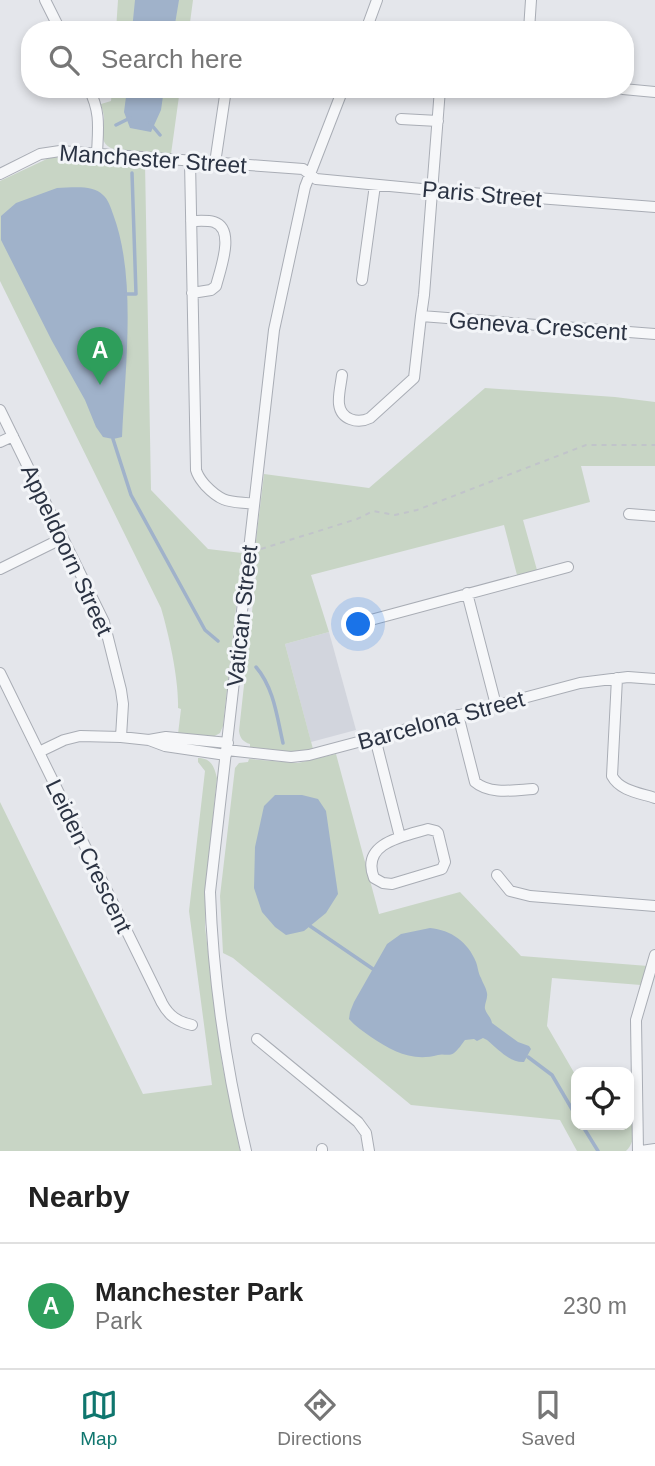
<!DOCTYPE html>
<style>
body{margin:0;font-family:Arial,sans-serif;background:#f6f6f6;color:#222}
.controls{position:absolute;right:21px;bottom:21px;display:grid;overflow:hidden;border-radius:14px;box-shadow:0 4px 10px #0003}
.controls button{width:63px;height:63px;display:grid;place-items:center;padding:0;border:0;border-bottom:2px solid #e0e0e0;background:#fff;color:#222;font:35px sans-serif}
.you{position:absolute;left:359px;top:625px;width:24px;height:24px;margin:-18px;border:5px solid #fff;border-radius:50%;background:#1a73e8;box-shadow:0 0 0 10px #1a73e833}
.badge{display:grid;place-items:center;width:46px;height:46px;border-radius:50%;background:#0f766e;color:#fff;font-size:23px;font-weight:700}
.pin{position:absolute;translate:-50% -58px;filter:drop-shadow(0 2px 4px #0008)}
.pin::after{content:'';position:absolute;top:37px;width:24px;height:21px;background:inherit;clip-path:polygon(0 0,100% 0,50% 100%)}
.list{margin:0;padding:0;list-style:none}
h2{display:flex;justify-content:space-between;align-items:center;height:91px;margin:0;padding:0 28px;font-size:30px}
h2 small{font-size:23px;font-weight:400;color:#767676}
.list li{display:grid;grid-template-columns:46px 1fr auto;gap:21px;align-items:center;box-sizing:border-box;height:126px;padding:0 28px;border-top:2px solid #e0e0e0}
.list b{display:block;font-size:26px;white-space:nowrap}
.list p{margin:0;font-size:23px;white-space:nowrap;color:#767676}
.list em{font-size:23px;font-style:normal;color:#767676}
.icon{flex:none;width:38px;height:38px;fill:none;stroke:currentColor;stroke-width:2;stroke-linecap:round;stroke-linejoin:round}
.map{position:relative;flex:none;width:655px;height:1151px;overflow:hidden}
.search{position:absolute;background:#fff;box-shadow:0 4px 10px #0003;left:21px;right:21px;top:21px;height:77px;display:flex;align-items:center;gap:18px;box-sizing:border-box;padding:0 24px;border-radius:28px;color:#767676;font-size:26px}
.sheet{height:217px;background:#fff}
nav{display:flex;justify-content:space-around;align-items:center;box-sizing:border-box;height:98px;border-top:2px solid #e0e0e0;background:#fff;font-size:19px;color:#767676}
nav a{display:grid;justify-items:center;gap:4px}
nav .on{color:#0f766e}
.map>svg:first-child{display:block}
</style>
<div class="map">
<svg width="655" height="1151" viewBox="0 0 655 1151">
<rect width="100%" height="100%" fill="#e4e6eb"/>
<path fill="#d2d5dd" d="M329,632L356,730L311,742L285,644Z"/>
<path fill="#c8d5c5" d="M118,0H193L189,30H116Z
M112,89H180L171,154L117,150C96,145 105,132 104,116C103,112 102,108 101,104L111,101Z
M51,157L145,163L151,490L208,549L242,553L223,726L220,733L213,737L178,734L181,709L178,708C179,680 169,635 161,608L0,281V181Z
M485,388L615,397L655,402V466H581L590,502L523,520L537,570L517,575L504,525L311,575L329,632L285,644L313,749L295,752L250,747V744C243,742 240,738 239,731L256,575L252,574L264,474L369,488Z
M336,754L379,914L460,892L521,956L648,966L641,985L552,978L547,1026L576,1076V1125H629V1109H633C633,1124 637,1141 626,1151H577L560,1120L411,1105L233,958L223,953L220,896L235,768L239,763L248,762L249,759L298,763Z
M198,758C211,758 214,766 217,778L206,881L205,927L222,1063L240,1151H0V802L143,1094L212,1085L189,911L205,771L198,762Z"/>
<path fill="#a0b2ca" d="M135,0H179L174,30H132Z
M127,89H164L161,110L151,132L130,128L124,112Z
M57,188C71,188 92,184 103,195C108,199 111,208 113,214C137,277 125,369 122,437L113,439L103,437L96,427L85,400L52,341L1,240V216L16,203Z
M275,795H302L318,799L326,811L338,894L326,913L304,931L286,935L275,927L262,912L254,888L255,847L264,806Z
M430,928C451,930 468,942 476,962C478,967 478,973 481,978C483,984 486,987 487,993C488,999 484,1004 485,1009C487,1015 491,1017 492,1023L518,1042L529,1046L531,1049L524,1062C510,1063 498,1049 487,1040L483,1038L477,1041L474,1039L465,1040C462,1044 458,1050 454,1053C448,1057 444,1053 438,1055C412,1062 392,1051 371,1037C363,1031 355,1026 349,1019L350,1012L354,1002L387,944L401,934Z"/>
<g fill="none" stroke-linecap="round" stroke-linejoin="round">
<path stroke="#a0b2ca" stroke-width="3.5" d="M150,123L160,135
M116,125L130,118
M126,294H136L132,173
M113,439L131,495L205,630L218,641
M256,667C274,688 277,717 283,743
M310,926L373,969
M528,1057L552,1075L576,1116
M582,1125L598,1151"/>
<g stroke="#a9adb5" stroke-width="12">
<path id="minor" d="M45,0L60,30
M366,30L377,0
M529,30L531,0
M89,89C101,113 98,128 97,154
M440,89L424,295L421,316L655,334
M623,89L655,92
M401,119L438,121
M190,161L196,470C198,477 201,480 205,485C223,504 230,501 254,504
M215,163L226,89
M0,174L40,154L60,151L303,169L316,179L432,190L655,207
M191,221C198,221 207,220 214,222C236,229 220,270 216,286L211,290L192,293
M362,280L375,185
M342,375C341,384 338,395 339,404C341,420 358,424 370,418L414,378L421,316
M0,410L104,622L121,690L123,704L121,737
M0,442L13,436
M629,514L655,516
M0,569L63,538
M467,593L496,705
M367,621L568,567
M0,673L162,1003C169,1016 178,1022 192,1025
M617,678L612,776C620,791 640,793 655,798
M458,715L475,782C490,795 515,790 533,789
M375,738L400,837
M149,740L166,737L228,743
M227,750L291,757L309,755L580,683L628,677L655,679
M39,752L64,740L80,736L121,737L149,740L165,746L226,755
M428,829L436,831L438,833L445,862L442,869L392,884L383,883L374,878C360,843 404,836 428,829Z
M497,875L510,891L530,896L655,906
M257,1039L358,1122L366,1133L369,1151
M322,1149V1151
M246,1151C226,1067 213,979 210,892L274,330L305,187L343,89
M638,1151L636,1020L655,955
M641,1151L655,1149"/>
</g>
<path stroke="#c1c4ca" stroke-width="2" stroke-dasharray="5 5" stroke-linecap="butt" d="M261,549L357,519L373,511L395,515L417,510L586,445H655"/>
<use href="#minor" stroke="#f6f7f9" stroke-width="10"/>
</g>
<g text-anchor="middle" stroke-width="6" stroke-linejoin="round" paint-order="stroke">
<g font-size="23" fill="#2b3343" stroke="#f3f5f8">
<text transform="translate(153 159) rotate(4)" y="8">Manchester Street</text>
<text transform="translate(482 194) rotate(5)" y="8">Paris Street</text>
<text transform="translate(538 326) rotate(4)" y="8">Geneva Crescent</text>
<text transform="translate(67 550) rotate(65)" y="8">Appeldoorn Street</text>
<text transform="translate(242 616) rotate(-84)" y="8">Vatican Street</text>
<text transform="translate(441 720) rotate(-15)" y="8">Barcelona Street</text>
<text transform="translate(89 856) rotate(64)" y="8">Leiden Crescent</text>
</g>
</g>
</svg>
<div class="controls">
<button><svg class="icon" aria-label="locate" viewBox="0 0 24 24"><circle cx="12" cy="12" r="6"/><path d="M12 2v4M12 18v4M2 12h4M18 12h4"/></svg></button>
</div>
<div class="you"></div>
<div class="pin badge" style="left:100px;top:385px;background:#2e9e5b">A</div>
<div class="search"><svg class="icon" aria-label="search" viewBox="0 0 24 24"><circle cx="10" cy="10" r="6"/><path d="M15 15l6 6"/></svg>Search here</div>
</div>
<section class="sheet">
<h2>Nearby<small></small></h2>
<ul class="list">
<li><span class="badge" style="background:#2e9e5b">A</span><div><b>Manchester Park</b><p>Park</p></div><em>230 m</em></li>
</ul>
</section>
<nav>
<a class="on"><svg class="icon" aria-label="map" viewBox="0 0 24 24"><path d="M3 6l6-2 6 2 6-2v14l-6 2-6-2-6 2zM9 4v14M15 6v14"/></svg>Map</a>
<a><svg class="icon" aria-label="directions" viewBox="0 0 24 24"><path d="M12 3l9 9-9 9-9-9zM9 14v-3h6M13 9l2 2-2 2"/></svg>Directions</a>
<a><svg class="icon" aria-label="saved" viewBox="0 0 24 24"><path d="M7 4h10v16l-5-4-5 4z"/></svg>Saved</a>
</nav>
